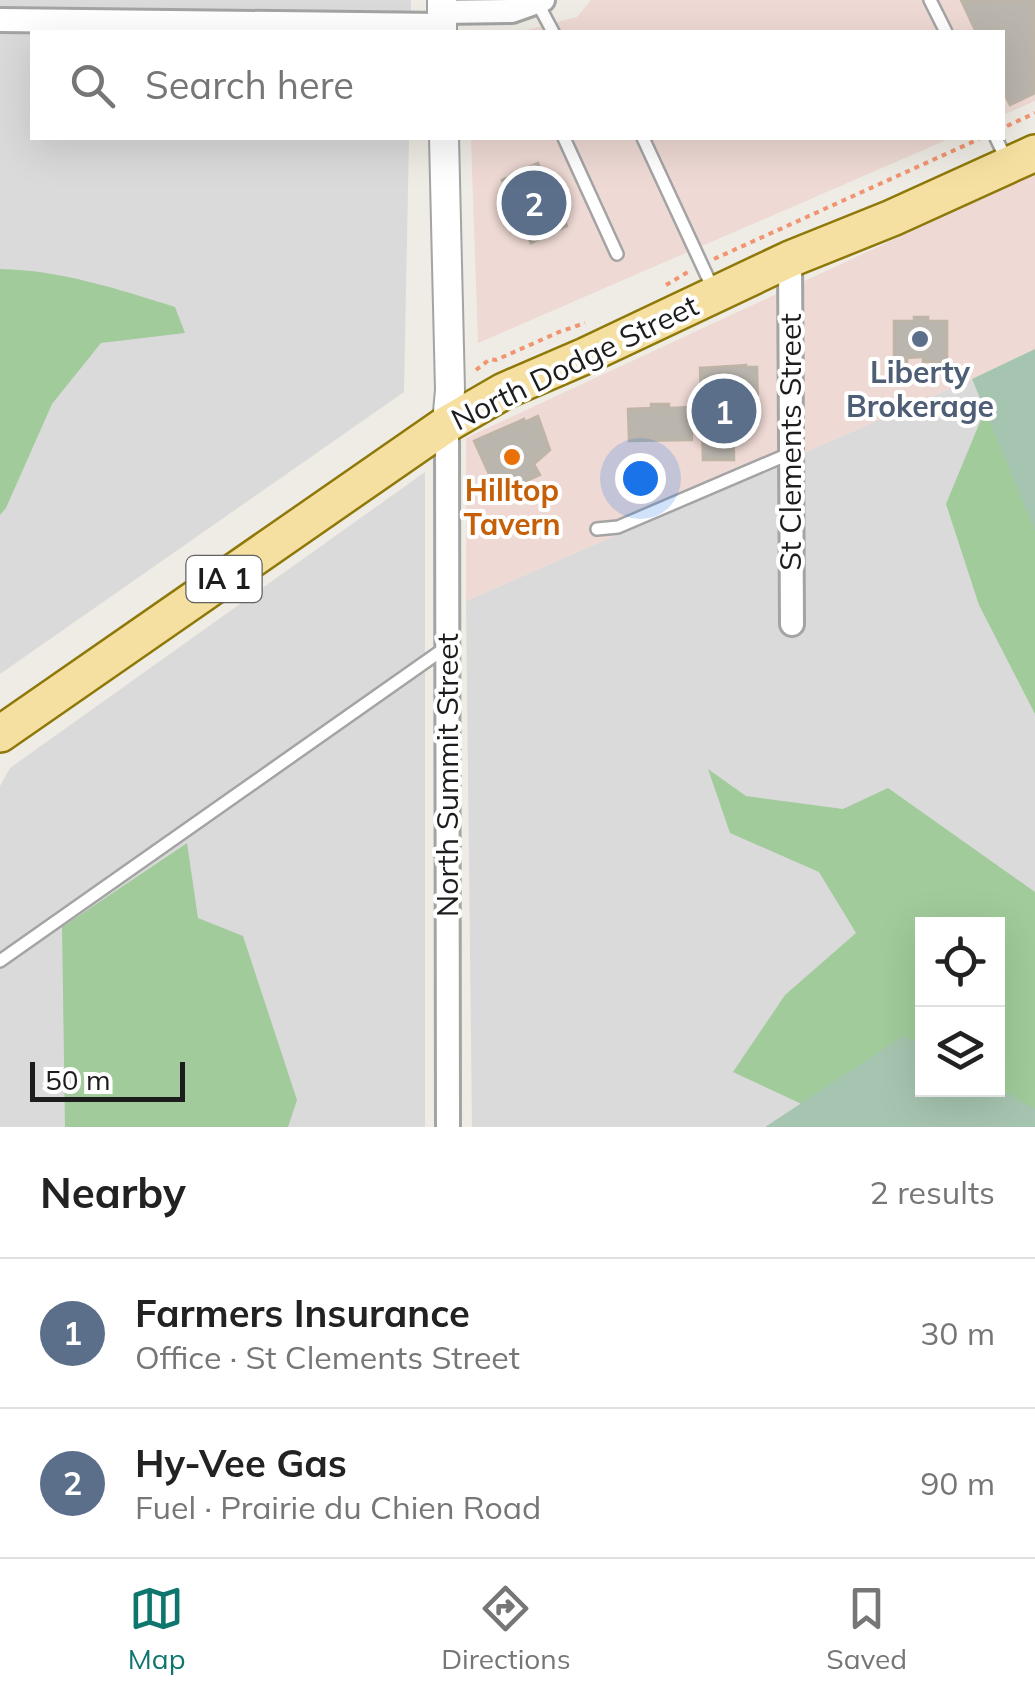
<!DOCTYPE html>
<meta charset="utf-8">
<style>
body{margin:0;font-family:Mulish,sans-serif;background:#f6f6f6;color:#222}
.controls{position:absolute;right:30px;bottom:30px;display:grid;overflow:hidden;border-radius:0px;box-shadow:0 10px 40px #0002}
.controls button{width:90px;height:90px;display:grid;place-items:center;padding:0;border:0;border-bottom:2px solid #e0e0e0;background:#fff;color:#222;font:50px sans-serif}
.scale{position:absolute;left:30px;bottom:25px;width:155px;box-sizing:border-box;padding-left:10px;border:5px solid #1d1d1d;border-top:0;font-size:28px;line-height:35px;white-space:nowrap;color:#1d1d1d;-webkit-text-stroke:8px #fff;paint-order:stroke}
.you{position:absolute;left:640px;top:478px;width:35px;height:35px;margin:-25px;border:8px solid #fff;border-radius:50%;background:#1a73e8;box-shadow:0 0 0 15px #1a73e833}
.badge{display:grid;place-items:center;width:65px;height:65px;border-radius:50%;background:#0f766e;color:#fff;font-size:32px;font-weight:700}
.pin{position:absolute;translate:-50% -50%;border:5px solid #fff;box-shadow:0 2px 10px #0006}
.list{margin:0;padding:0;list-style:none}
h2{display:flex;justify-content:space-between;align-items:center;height:130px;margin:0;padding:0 40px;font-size:42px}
h2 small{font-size:32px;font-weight:400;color:#767676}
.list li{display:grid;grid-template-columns:65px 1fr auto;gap:30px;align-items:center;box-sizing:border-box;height:150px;padding:0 40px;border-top:2px solid #e0e0e0}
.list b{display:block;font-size:38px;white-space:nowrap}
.list p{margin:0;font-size:32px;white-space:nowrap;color:#767676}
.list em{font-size:32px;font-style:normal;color:#767676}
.icon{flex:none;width:55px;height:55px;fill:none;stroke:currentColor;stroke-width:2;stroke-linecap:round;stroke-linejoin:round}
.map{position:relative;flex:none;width:1035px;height:1127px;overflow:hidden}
.search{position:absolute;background:#fff;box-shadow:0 10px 40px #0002;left:30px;right:30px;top:30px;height:110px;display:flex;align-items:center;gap:25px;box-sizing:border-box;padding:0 35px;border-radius:0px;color:#767676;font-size:38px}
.sheet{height:430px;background:#fff}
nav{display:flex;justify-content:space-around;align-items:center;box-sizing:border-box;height:140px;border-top:2px solid #e0e0e0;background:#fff;font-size:28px;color:#767676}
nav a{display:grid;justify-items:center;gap:5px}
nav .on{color:#0f766e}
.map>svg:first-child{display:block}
</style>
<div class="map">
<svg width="1035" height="1127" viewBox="0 0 1035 1127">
<rect width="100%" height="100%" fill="#eeece4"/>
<path fill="#dbdada" d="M0,0H411V32H32V138H409L404,392L0,674Z
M972,379L1035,531V1109L998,924H922L903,1036L765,1127H472L466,601Z
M425,472V1127H0V786L10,768Z"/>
<path fill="#eed9d4" d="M591,0H1035V101L1003,115L1002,32H519L577,17Z
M471,138H951L478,343Z
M1035,174V349L972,379L466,601V438Z"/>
<path fill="#a1cb9b" d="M0,269C60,270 118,289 175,307L185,333L101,343L52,404L6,508L0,515Z
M1035,361V714L979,605L946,504L999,376Z
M708,769L746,796L843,809L888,788L1035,892V1127L998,1090V924H922V1073L825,1115L733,1072L785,995L856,933L819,872L730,833Z
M187,843L198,918L243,936L297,1100L288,1127H65L62,927Z"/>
<path fill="#a6c5b0" d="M1035,349V531L972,379Z
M903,1036L922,1046V1090L998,1088L1035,1109V1127H765Z"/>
<path fill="#bab5ad" stroke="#bfb5a7" stroke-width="2.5" d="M961,0H1035V93L1010,105L1002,89V32H976Z
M538,163L567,226L531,243L502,180Z
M914,317H928V321H947V362H923V357L907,358V362H894V321H914Z
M746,365V367H757L758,408L746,409V414H733L734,460H703L700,368Z
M651,404H669V408L691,407L692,440L629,441L628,409L651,408Z
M538,416L550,450L534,464L540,475L513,487L508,477L493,483L474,441L524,419L525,422Z"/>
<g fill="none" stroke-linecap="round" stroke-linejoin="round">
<g stroke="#a4a4a4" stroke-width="16">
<path id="service" d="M930,0L946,32
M537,2L553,32
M564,138L617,254
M643,138L714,291
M996,138L1007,161
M597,529L618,527L791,453
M0,961L448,646"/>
</g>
<g stroke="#a4a4a4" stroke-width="28">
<path id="minor" d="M442,12L512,11L543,0
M0,20L442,25
M790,259L792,624
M447,424L448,1127"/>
</g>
<g stroke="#a4a4a4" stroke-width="32">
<path id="tertiary" d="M442,0V32
M444,138L450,390L447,424"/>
</g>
<g stroke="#8e7809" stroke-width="40">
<path id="primary" d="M0,734L447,424L504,391L585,356L790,259L892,218L1035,153"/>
</g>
<path stroke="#f19471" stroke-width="4" stroke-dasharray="5 5" stroke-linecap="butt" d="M1007,126L1035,113
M714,259L979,139
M666,285L688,272
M476,370L490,359L496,360L559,332L585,323"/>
<use href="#service" stroke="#fff" stroke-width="11"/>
<use href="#minor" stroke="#fff" stroke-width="22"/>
<use href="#tertiary" stroke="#fff" stroke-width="28"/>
<use href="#primary" stroke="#f6e0a1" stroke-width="35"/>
</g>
<circle fill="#5c6f8a" stroke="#fff" stroke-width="4" cx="920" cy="339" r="10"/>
<circle fill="#e8710a" stroke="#fff" stroke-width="4" cx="512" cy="457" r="10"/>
<g text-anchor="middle" stroke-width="8" stroke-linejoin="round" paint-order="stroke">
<rect fill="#fff" stroke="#616161" stroke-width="2.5" x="186.5" y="556" width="75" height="46" rx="8"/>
<g font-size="28" font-weight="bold" fill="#1d1d1d">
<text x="224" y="589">IA 1</text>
</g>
<g font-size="30" fill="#1d1d1d" stroke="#fff">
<text transform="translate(575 363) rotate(-26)" y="10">North Dodge Street</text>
<text transform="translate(791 442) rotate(-90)" y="10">St Clements Street</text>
<text transform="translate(448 775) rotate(-90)" y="10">North Summit Street</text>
</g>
<g font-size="30" font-weight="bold" fill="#4e5e75" stroke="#fff">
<text x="920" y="383">Liberty<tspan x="920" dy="34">Brokerage</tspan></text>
</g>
<g font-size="30" font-weight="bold" fill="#c56008" stroke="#fff">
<text x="512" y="501">Hilltop<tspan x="512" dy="34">Tavern</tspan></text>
</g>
</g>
</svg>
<div class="controls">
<button><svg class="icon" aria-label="locate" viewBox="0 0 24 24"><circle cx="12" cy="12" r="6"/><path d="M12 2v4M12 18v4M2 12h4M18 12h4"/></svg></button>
<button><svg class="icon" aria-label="layers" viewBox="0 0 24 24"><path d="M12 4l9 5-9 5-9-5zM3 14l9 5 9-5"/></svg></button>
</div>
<div class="scale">50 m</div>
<div class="you"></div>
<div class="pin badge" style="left:724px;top:411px;background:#5c6f8a">1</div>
<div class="pin badge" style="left:534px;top:203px;background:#5c6f8a">2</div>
<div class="search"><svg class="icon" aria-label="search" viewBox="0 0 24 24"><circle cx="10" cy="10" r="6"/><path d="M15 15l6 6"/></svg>Search here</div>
</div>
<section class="sheet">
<h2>Nearby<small>2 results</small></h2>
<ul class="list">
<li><span class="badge" style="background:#5c6f8a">1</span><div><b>Farmers Insurance</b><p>Office · St Clements Street</p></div><em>30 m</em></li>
<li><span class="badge" style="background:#5c6f8a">2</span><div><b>Hy-Vee Gas</b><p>Fuel · Prairie du Chien Road</p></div><em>90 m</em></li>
</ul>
</section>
<nav>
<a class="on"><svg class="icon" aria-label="map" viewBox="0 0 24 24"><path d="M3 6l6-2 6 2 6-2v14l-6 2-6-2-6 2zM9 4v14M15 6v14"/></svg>Map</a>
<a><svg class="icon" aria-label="directions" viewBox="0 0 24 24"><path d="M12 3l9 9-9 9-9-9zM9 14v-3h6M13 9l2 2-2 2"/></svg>Directions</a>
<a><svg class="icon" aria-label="saved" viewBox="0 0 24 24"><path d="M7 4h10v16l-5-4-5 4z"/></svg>Saved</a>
</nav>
